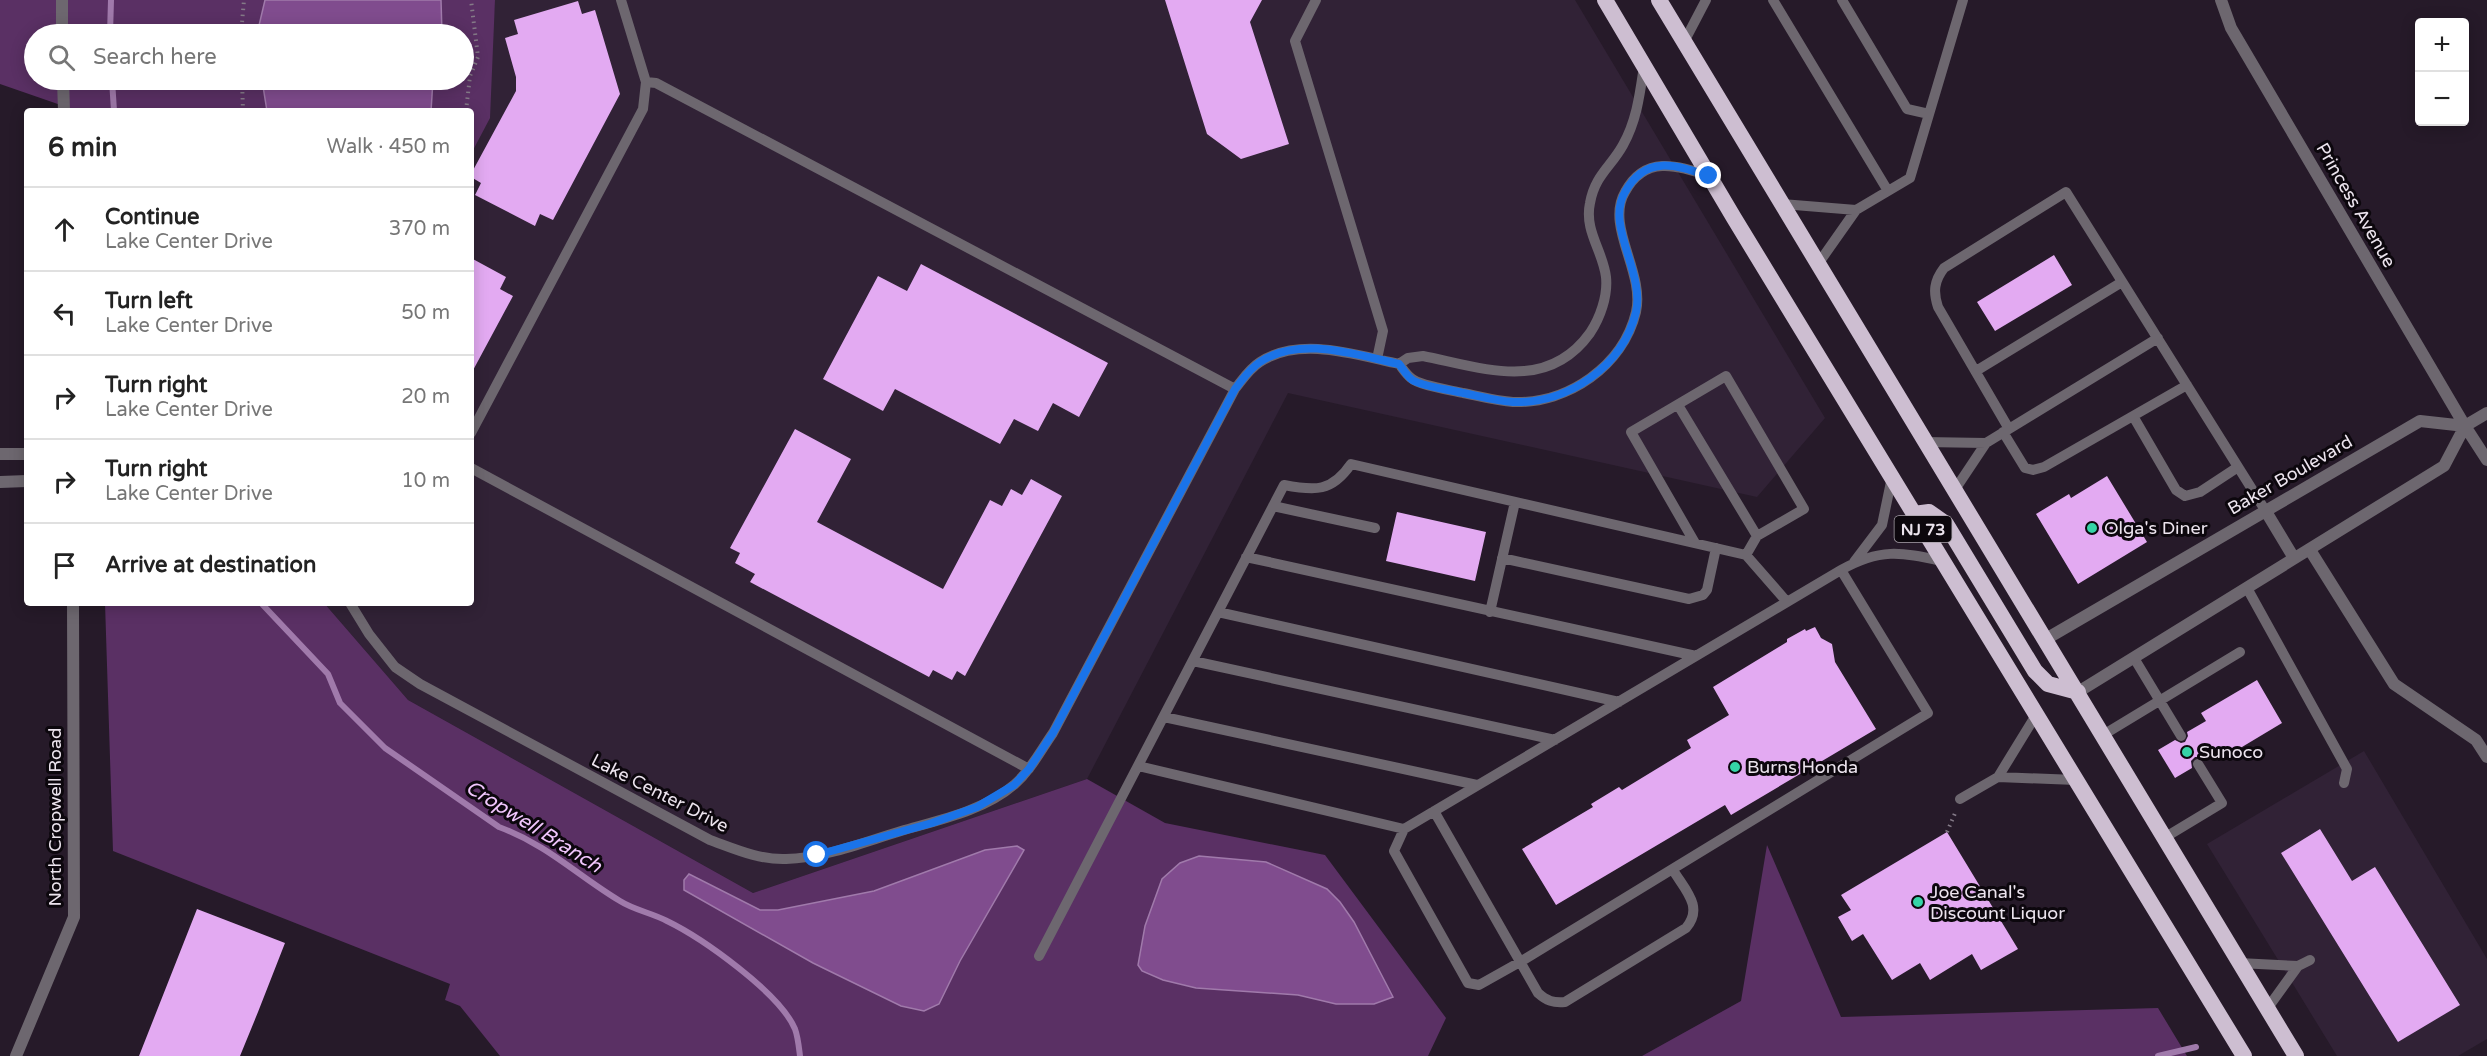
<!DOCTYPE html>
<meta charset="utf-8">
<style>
body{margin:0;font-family:"Varela Round",sans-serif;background:#f6f6f6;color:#222}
.controls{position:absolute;right:18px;top:18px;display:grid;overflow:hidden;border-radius:6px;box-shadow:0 3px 15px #0003}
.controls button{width:54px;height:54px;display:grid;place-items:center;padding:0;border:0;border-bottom:2px solid #e0e0e0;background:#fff;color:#222;font:30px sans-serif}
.stop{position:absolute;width:18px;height:18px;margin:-14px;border:4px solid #1a73e8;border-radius:50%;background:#fff}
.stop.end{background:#1a73e8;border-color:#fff;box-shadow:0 2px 6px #0008}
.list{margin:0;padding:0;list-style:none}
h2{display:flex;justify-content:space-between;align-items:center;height:78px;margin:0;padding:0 24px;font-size:26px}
h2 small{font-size:20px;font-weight:400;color:#767676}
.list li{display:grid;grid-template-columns:39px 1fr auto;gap:18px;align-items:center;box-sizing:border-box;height:84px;padding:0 24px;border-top:2px solid #e0e0e0}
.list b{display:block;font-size:22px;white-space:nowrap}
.list p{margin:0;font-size:20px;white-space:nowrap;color:#767676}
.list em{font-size:20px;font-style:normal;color:#767676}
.icon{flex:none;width:33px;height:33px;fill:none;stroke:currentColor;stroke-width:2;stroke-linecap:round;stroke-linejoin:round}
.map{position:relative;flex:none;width:2487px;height:1056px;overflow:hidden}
.search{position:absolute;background:#fff;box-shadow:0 3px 15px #0003;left:24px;top:24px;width:450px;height:66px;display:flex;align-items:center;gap:15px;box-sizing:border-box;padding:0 21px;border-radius:33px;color:#767676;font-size:22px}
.panel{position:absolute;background:#fff;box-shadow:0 3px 15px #0003;left:24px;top:108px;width:450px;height:498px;border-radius:6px}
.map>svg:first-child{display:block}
</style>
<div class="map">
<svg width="2487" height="1056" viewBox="0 0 2487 1056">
<rect width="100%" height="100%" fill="#261a29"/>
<path fill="#312236" d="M495,0H1575L1825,418L1757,497L1288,393L1087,779L753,893L408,700L324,603H471V152L492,38Z
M2364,751L2487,959V1039L2458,1056H2337L2207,844Z"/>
<path fill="#5a3064" d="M0,0H265L257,34H34V80H262L267,111H78L0,84Z
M441,0H495L490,118L471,154V111H431L433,80H464V34H442Z
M105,603H324L408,700L753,893L1087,779L1165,823L1325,855L1446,1018L1428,1056H500L460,1006L445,1000L450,984L113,851Z
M1767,845L1841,1017L2158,1008L2187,1056H1642L1741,1001Z"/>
<path fill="#804c8e" stroke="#a07aab" stroke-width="1.5" d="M265,0H441L442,34H257Z
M262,80H433L431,111H267Z
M1017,846L1024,850L960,961L939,1004L924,1011L901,1006L813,963L684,890V880L689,874L760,910H778L874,891L985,850Z
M1199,856L1266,862L1327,889L1340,902L1354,922L1393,997L1374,1004H1336L1298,995L1196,988L1163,980L1142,971L1138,965L1145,926L1162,879L1180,863Z"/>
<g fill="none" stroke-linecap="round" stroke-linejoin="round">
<path stroke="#a07aab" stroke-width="6" d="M110,34L111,0
M112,80L114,111
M261,603L328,674L340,703L385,748L499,827C548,845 578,876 620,901C634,910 652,913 667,921C702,938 780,993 795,1029C798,1037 799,1048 800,1056
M2158,1056L2196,1047"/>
</g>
<path fill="#e3aaf2" d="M1165,0H1262L1250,22L1289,144L1241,159L1207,134Z
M578,1L582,14L595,10L620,94L553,220L540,214L535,226L475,195L481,183L471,177V174L516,91V77L505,38L518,34L514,20Z
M2054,255L2072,285L1995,331L1977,302Z
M471,258L506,277L500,289L513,296L471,374Z
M921,264L1108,363L1079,417L1053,403L1038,431L1014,419L1000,444L895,389L883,411L823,379L878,276L907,291Z
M795,429L851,459L817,522L943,589L990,500L1002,506L1011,489L1022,495L1031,479L1062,496L965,676L957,671L952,680L933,670L929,677L750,582L755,574L735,563L740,553L730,548Z
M2107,476L2147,542L2078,584L2036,514L2069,494L2071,498Z
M1397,512L1486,532L1475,581L1386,561Z
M1815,627L1821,638L1832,644L1835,662L1876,729L1731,815L1725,805L1556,905L1522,849L1593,807L1591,804L1619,787L1622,790L1691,748L1687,740L1729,715L1713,687L1787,642V639L1805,629L1806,631Z
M2257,680L2282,723L2227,756L2223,750L2205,760L2201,757H2195L2191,761L2192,768L2175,778L2158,750L2175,740L2181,743L2185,742L2188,736L2187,732L2206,721L2201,713Z
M2320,829L2352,881L2375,867L2460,1005L2398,1042L2281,853Z
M1947,832L2018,949L1981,970L1972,954L1930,980L1920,963L1892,980L1863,934L1852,941L1838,917L1851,910L1841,895Z
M197,909L285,943L258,1012L240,1056H139Z"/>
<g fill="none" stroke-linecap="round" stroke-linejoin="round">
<path stroke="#847a87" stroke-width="4" stroke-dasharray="1.5 4.5" stroke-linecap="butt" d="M241,34L244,0
M242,80L243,111
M466,111L470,76L478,57L471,0
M1947,832L1956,811"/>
<path stroke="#6d676f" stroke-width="10" d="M1316,0L1295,41L1383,331L1377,359
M1773,0L1888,191
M1842,0L1907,109L1929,114
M1684,42L1706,0
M646,82L656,83L1235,389
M1782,204L1856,210L1818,264
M1856,210L1910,178L1963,0
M1399,364L1408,358L1423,356C1483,368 1547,393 1590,333C1600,318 1608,296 1606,277C1603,251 1584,231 1590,203C1595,175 1611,167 1623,145C1637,120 1640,93 1644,66
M1976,371L2122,282
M1678,405L1757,536
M2133,416L2176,490L2185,496L2200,492L2238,467
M2009,429L1938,307C1933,292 1934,281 1944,268L2066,192L2265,510
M2003,432L2025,468L2033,470L2044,467L2187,385
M471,433L643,109L646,82L621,0
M1924,442L1986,443L1954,491
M1986,443L2158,338
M471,468L1029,769
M1273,506L1375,528
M1695,543L1631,432L1726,376L1804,509L1757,536L1746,555
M1246,557L1696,656
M1502,558L1689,599L1703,595L1707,590L1716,548
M1854,562L1882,525L1892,477
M1841,570L1928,713L1520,962L1479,985L1468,983L1394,851L1404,829L1841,570C1880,548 1900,552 1942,561
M2247,588L2347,769L2344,783
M350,603L369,634L395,667L420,684L710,840C735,849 759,860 786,859C825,858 864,842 901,831C939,820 984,811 1015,784C1031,770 1041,750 1053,733L1235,389C1243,379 1249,369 1260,362C1300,336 1356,355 1399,364C1403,369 1406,374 1411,378C1420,386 1451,390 1463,393C1479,396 1496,401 1513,402C1568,404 1623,366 1636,312C1645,272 1605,226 1625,192C1645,155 1676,165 1709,176
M1218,612L1619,702
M1490,612L1515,502
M2134,658L2181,736
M1193,661L1555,740
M2036,715L1998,777L2076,780
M1164,717L1477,785
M2103,735L2240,652
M1138,766L1404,829
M1960,799L1998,777
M1434,811L1538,993C1547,1001 1553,1003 1565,1002L1686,928C1704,907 1685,890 1673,870
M2164,838L2222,803L2198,764
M1039,956L1284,485C1315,491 1332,492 1351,464L1746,555L1787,602
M2239,963L2298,966L2267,1009
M2298,966L2310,960"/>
<path stroke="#6d676f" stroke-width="12" d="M2221,0L2231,28L2465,426L2487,460
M0,454H27
M0,482L27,481
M2265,510L2294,558
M2310,550L2394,684L2476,740L2487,757
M2046,639L2420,421L2465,426
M2078,692L2444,466L2465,426L2487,413"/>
<path stroke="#6d676f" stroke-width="12" d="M62,0V34
M63,80L64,111
M16,1056L74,917L73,603"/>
<path stroke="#cdbed1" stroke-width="16" d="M1605,0L1734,218L2244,1056
M1659,0L2296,1056
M1914,514L1929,512L1946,524L2035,671L2048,684L2078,692"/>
</g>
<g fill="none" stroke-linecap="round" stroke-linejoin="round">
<path stroke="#1a73e8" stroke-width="8" d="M817,855L932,823L977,807L1014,785L1029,769L1053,733L1235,389C1243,379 1249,369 1260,362C1300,335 1356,355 1399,364C1403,369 1408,378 1414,381C1429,388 1448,389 1463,393C1479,396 1496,401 1513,402C1568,404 1623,366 1636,312C1645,272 1605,226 1625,192C1646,154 1676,165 1709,176"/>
</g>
<g fill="#35d4a7" stroke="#0c070d" stroke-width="2">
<circle cx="2092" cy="528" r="6"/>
<circle cx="2187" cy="752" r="6"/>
<circle cx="1735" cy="767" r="6"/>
<circle cx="1918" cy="902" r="6"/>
</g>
<g text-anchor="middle" stroke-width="6" stroke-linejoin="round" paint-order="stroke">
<rect fill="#0c070d" stroke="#a9a2aa" stroke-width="1.5" x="1894.5" y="516" width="57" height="26" rx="4.5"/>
<g font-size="16" font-weight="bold" fill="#ece4ee">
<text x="1923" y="535">NJ 73</text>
</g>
<g font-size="18" fill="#ece4ee" stroke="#0c070d">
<text transform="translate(2356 205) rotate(60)" y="6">Princess Avenue</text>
<text transform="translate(2290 475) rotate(-30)" y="6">Baker Boulevard</text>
<text transform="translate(660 793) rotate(27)" y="6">Lake Center Drive</text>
<text transform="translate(55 817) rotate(-90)" y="6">North Cropwell Road</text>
</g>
<g font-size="18" fill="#ece4ee" stroke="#0c070d" text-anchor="start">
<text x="2104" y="534">Olga's Diner</text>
<text x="2199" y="758">Sunoco</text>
<text x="1747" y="773">Burns Honda</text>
<text x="1930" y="898">Joe Canal's<tspan x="1930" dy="21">Discount Liquor</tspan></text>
</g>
<g font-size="20" font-style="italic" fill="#f1c6fd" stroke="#0c070d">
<text transform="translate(534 826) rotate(32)" y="7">Cropwell Branch</text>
</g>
</g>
</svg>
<div class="controls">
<button>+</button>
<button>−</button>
</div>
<div class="stop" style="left:817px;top:855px"></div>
<div class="stop end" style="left:1709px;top:176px"></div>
<div class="search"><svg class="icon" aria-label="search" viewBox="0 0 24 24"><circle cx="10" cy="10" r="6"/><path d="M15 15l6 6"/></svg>Search here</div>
<section class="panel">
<h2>6 min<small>Walk · 450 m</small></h2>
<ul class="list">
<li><svg class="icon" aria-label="ahead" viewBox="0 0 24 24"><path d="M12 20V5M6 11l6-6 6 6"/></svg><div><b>Continue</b><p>Lake Center Drive</p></div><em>370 m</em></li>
<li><svg class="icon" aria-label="left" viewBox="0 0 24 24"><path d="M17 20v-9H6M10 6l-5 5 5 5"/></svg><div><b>Turn left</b><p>Lake Center Drive</p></div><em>50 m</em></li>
<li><svg class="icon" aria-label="right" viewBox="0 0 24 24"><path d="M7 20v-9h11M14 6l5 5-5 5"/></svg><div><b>Turn right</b><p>Lake Center Drive</p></div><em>20 m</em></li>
<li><svg class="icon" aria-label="right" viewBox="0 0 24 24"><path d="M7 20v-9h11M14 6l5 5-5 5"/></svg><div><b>Turn right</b><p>Lake Center Drive</p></div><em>10 m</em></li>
<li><svg class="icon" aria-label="arrive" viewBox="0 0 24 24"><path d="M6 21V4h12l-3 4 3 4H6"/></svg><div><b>Arrive at destination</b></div></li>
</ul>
</section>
</div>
